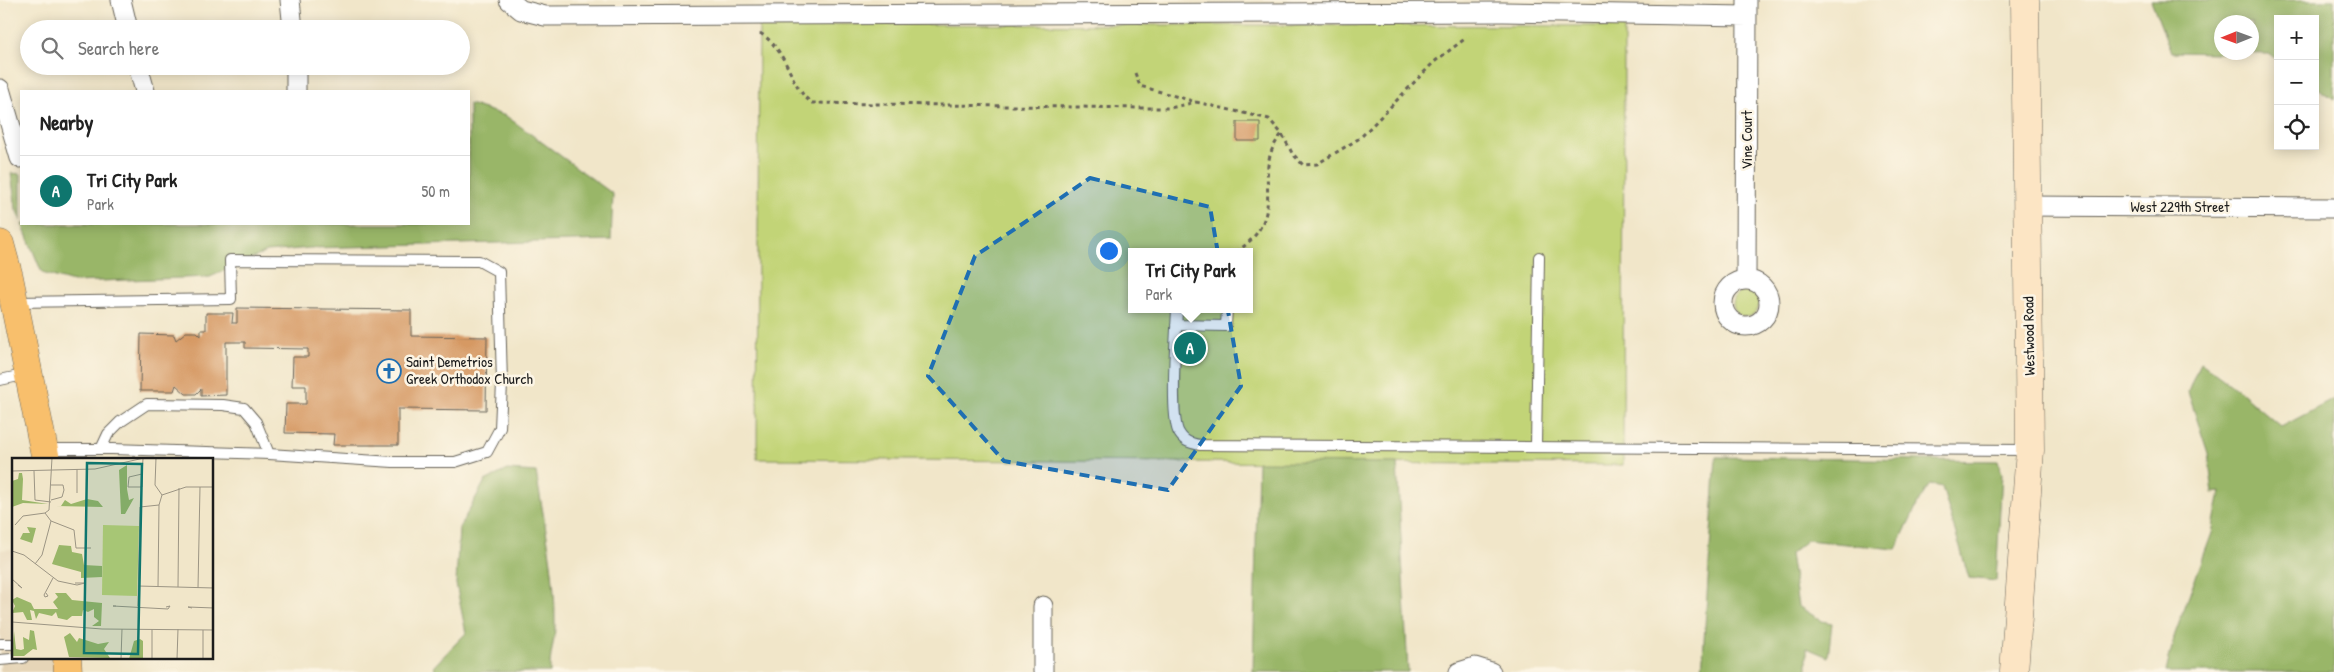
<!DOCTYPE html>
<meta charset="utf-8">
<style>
body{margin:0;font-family:"Patrick Hand",sans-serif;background:#f2f2f2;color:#222}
.controls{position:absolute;right:15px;top:15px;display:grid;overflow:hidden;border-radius:0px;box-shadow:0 2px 12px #0003}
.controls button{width:45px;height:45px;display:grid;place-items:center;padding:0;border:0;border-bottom:1px solid #e0e0e0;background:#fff;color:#222;font:25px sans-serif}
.compass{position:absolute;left:2214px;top:15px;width:45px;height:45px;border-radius:50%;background:#fff;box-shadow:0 2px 12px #0003;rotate:269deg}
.you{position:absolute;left:1108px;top:250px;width:18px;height:18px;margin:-12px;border:4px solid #fff;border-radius:50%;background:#1a73e8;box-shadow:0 0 0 8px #1a73e833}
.badge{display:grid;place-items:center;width:32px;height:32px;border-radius:50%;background:#0f766e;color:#fff;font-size:16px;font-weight:700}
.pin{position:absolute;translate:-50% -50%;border:2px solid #fff;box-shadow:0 1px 5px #0006}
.popup{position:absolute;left:1128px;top:248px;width:125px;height:65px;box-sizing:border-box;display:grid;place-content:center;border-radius:0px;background:#fff;filter:drop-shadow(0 1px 4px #0005);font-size:16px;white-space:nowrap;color:#767676}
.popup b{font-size:19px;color:#222}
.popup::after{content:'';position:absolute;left:50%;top:100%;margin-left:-10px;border:10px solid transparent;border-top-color:#fff}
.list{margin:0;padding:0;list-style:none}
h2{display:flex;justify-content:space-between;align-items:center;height:65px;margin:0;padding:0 20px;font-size:21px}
h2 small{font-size:16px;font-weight:400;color:#767676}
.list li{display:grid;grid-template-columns:32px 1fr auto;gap:15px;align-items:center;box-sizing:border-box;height:70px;padding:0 20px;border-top:1px solid #e0e0e0}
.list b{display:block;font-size:19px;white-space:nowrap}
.list p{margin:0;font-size:16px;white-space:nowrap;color:#767676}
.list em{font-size:16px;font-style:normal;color:#767676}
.icon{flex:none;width:28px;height:28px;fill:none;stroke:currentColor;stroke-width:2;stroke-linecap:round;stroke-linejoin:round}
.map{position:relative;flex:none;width:2334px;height:672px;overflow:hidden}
.search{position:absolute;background:#fff;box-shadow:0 2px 12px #0003;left:20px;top:20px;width:450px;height:55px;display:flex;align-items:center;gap:12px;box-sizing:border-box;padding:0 18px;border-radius:28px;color:#767676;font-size:19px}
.panel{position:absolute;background:#fff;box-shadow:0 2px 12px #0003;left:20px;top:90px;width:450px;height:135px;border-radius:0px}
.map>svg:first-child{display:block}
</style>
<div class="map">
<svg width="2334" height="672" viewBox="0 0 2334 672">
<rect width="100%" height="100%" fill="#fcf5e5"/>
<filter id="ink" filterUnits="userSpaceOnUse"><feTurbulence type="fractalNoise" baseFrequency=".02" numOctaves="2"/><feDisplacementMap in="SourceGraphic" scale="10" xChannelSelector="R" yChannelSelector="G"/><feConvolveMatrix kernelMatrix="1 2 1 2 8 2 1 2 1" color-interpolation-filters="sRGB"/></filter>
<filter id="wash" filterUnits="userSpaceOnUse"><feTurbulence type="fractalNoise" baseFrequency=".0096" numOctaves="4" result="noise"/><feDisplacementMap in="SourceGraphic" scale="20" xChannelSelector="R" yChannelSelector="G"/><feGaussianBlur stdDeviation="1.12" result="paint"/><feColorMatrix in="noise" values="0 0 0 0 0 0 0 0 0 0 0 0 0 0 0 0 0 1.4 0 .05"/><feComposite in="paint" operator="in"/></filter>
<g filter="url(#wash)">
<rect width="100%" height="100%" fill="#f1e6c9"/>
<path fill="#e6d5b7" d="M14,549V658H67L68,672H0V550Z"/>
<path fill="#c2d477" stroke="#6f784a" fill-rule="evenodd" d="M759,24L1624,26L1623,465L757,459ZM1131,252H1249V309H1131Z
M1733 304a13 13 0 1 1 26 0a13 13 0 1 1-26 0Z"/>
<path fill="#99b668" stroke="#5a6942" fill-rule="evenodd" d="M2151,0H2334V99L2315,86V19H2278V60L2269,54L2171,52ZM2252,22V52H2222V22Z
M469,104L506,116L613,194L611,240L310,248L267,252L210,277L73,282L42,273L22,224H469Z
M11,173L21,174V221L16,209Z
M2200,362L2239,391L2281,427L2334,399V672H2166L2175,634L2212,533L2220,492L2213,493L2208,453L2188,392Z
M1716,457L1998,461L2002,473L1996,581L1969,578L1942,487L1930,484L1919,501L1896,549L1807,540L1790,554L1798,606L1822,621L1832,623L1828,657L1807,648V672H1702Z
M1258,462L1397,463L1408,672H1253Z
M507,470L536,472C544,522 556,574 555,626C555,641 549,656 550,672H436L434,666L466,633L456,584L459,528L485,481Z"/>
<g id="blocks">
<path fill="#d69964" d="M1237,122H1260V141H1237Z
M237,308L411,310V336L487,337L486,410L398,409V445H333L334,434L285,433L286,404H306V386H292L293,357H308V349L245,348V342H226V395L201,396V389L196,394H186L176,385L174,391H140L141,334L174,335L176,340L186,332H197L201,336V330H206V313H233L232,323H237Z"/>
</g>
</g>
<g filter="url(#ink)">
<use href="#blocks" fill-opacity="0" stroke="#676359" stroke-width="1"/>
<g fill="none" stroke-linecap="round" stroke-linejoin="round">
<g stroke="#676359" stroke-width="12">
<path id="lane" d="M15,302L231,299L230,260L479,261L499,272L502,383L500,428L487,452L455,462H393L269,454L112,449H45
M1177,309C1176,335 1170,411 1178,431C1183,441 1189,443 1200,445L2029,450
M1176,325L1226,326L1227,309
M0,380L28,374
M1536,446L1539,257
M101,449L108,434L120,422L147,404L223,405L244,408L256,422L269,454
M0,644H14
M0,660L23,658"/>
</g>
<g stroke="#676359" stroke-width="21">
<path id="street" d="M121,0L128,29
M290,0L293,29
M509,0L521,10L545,16L1503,12L1747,16
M138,66L145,91
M0,89L20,158
M296,91V66
M2026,206L2334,208
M1746,279L1747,0
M1723 303a23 23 0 1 1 46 0a23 23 0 1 1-46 0Z
M1043,606V672
M1459,672L1475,667L1491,672"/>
</g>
<g stroke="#676359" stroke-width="29">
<path id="secondary" d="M2014,672L2030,450L2025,0"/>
</g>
<g stroke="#676359" stroke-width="29">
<path id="primary" d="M0,244L9,277L46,460
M67,658L68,672"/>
</g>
<path stroke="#676359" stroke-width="3" stroke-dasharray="4 4" stroke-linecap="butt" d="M760,33C789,51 790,88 812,103L1142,108H1170L1196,102
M1135,73L1140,86L1196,102L1269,119L1282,134L1292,153L1303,165L1317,164L1360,138L1434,62L1466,38
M1236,252C1294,213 1247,174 1282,134"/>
<use href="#lane" stroke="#fff" stroke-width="10"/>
<use href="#street" stroke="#fff" stroke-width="19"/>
<use href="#secondary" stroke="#fce5c4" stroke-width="28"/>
<use href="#primary" stroke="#f8bf6c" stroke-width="28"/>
</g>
</g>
<path fill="#1f6fb2" fill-opacity="0.2" stroke="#1f6fb2" stroke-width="4" stroke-dasharray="10 6" stroke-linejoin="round" d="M1090,178L1210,207L1241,386L1168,490L1004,461L928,376L975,256Z"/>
<defs>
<g id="church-ring" transform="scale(1.25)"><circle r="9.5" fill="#fcf5e5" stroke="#1f6fb2" stroke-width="1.5"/><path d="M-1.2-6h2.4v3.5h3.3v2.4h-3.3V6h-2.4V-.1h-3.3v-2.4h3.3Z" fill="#1f6fb2"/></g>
</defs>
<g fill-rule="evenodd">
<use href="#church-ring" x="389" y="371"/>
</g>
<g text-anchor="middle" stroke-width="5" stroke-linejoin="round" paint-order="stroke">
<g font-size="15" fill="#1c1c1c" stroke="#fcf5e5">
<text transform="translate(1747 140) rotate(-90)" y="5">Vine Court</text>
<text x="2180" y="212">West 229th Street</text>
<text transform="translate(2029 336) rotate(-91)" y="5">Westwood Road</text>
</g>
<g font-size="15" fill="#1c1c1c" stroke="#fcf5e5" text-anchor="start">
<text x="406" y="367">Saint Demetrios<tspan x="406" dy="17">Greek Orthodox Church</tspan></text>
</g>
</g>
<g transform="translate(12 458)">
<rect width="201" height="201" fill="#f1e6c9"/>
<path d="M91,67L127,68L125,138L90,137Z" fill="#c2d477"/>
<path d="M115,7V31L117,42L122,40L113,56H109L107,12ZM7,15H10L11,21L10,42L36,46L11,45L0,49V23L6,21ZM75,41L86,43L91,49L44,48H49L53,42L59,46ZM15,69L24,70L20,85L8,81L11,75H18ZM47,87L59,88L60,94L70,96L72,107L90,108V119L69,120V114L40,106ZM43,135H54L60,142L90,145L89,168H80L87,163L82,159V151L76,154L71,152L70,158H60L55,162L46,160L44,154L40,158L27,155L24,161L22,153L18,152L20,162H15L11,154L0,155L3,148L0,142L5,139L19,145L22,151H46L41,144L46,139ZM18,172L22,173L25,192L21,191L12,198H0L2,173L4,191L9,192L12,191L11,179L17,182ZM58,175L65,184L67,180L86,186L97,184L92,191L98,200L57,199L52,179ZM128,181L131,183V201H117L122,183Z" fill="#99b668"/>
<path fill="none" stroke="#9c9584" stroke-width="1" d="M144,0L143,27L150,37M65,11V35M0,13L83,11L132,0M22,13L23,42L39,44M130,16V29H116L117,19ZM130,16L131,1M39,27H51L52,32L50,39L39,42M150,37L174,29H202M33,55L39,63L62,72L64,90H79M3,67L11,58L33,55L37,52L40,0M0,93L12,97L46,123L65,127L73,125H63M23,106L30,97L39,63M0,121L10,130L6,127M126,128L202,130M146,129L147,47L150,37M166,129L167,30M186,130L188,29M34,135L36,138L33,139L32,137L41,120M104,148H101L156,151L158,148L154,149M126,148L128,49L147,47M180,150L176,149L202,150M0,164L90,171L202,172M109,201L110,171M140,201V171M165,201L166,171M191,201V172"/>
<path fill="#0f766e" fill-opacity="0.15" stroke="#0f766e" stroke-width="2.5" d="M75,5L130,6L126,196L72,195Z"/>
<rect width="201" height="201" fill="none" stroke="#1c1c1c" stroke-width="2.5"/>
</g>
</svg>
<div class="controls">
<button>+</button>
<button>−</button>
<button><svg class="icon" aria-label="locate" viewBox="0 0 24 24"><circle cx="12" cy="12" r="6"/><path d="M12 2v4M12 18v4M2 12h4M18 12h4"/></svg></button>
</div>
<svg class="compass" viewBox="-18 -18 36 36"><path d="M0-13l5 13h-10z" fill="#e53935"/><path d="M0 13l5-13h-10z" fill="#767676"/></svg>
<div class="you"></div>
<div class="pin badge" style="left:1190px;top:348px">A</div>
<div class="popup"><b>Tri City Park</b>Park</div>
<div class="search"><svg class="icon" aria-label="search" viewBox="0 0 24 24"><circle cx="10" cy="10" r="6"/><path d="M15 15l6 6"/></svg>Search here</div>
<section class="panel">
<h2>Nearby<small></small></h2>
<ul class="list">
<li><span class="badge">A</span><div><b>Tri City Park</b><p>Park</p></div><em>50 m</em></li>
</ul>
</section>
</div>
